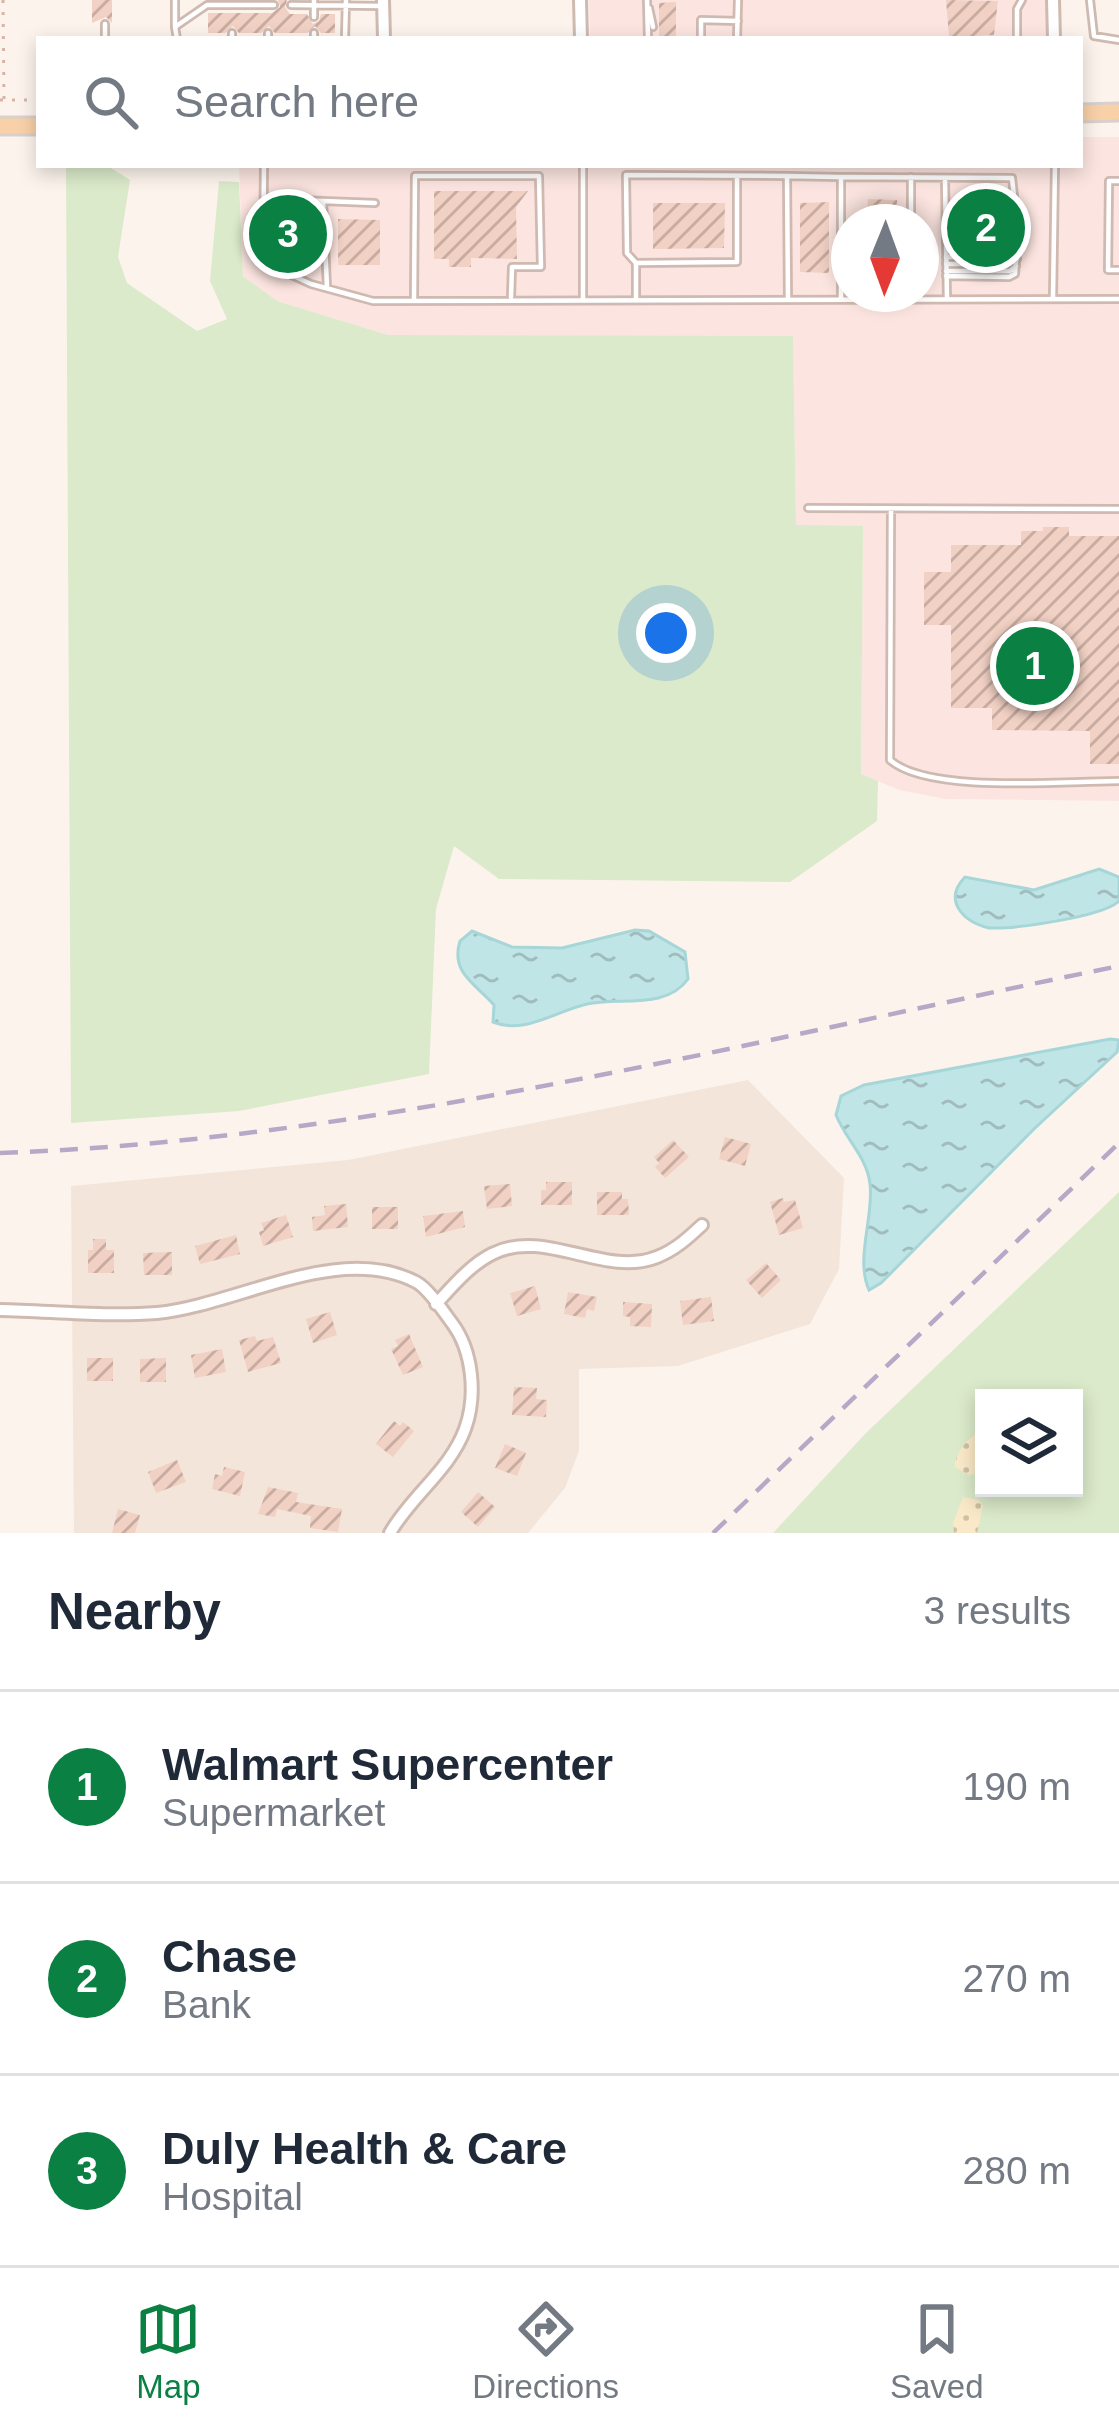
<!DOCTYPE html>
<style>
body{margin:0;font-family:Helvetica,sans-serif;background:#f2f2f3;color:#1f2937}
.controls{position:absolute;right:36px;bottom:36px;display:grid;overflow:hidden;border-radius:0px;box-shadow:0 6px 18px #0003}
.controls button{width:108px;height:108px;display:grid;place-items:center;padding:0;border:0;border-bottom:3px solid #e0e1e3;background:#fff;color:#1f2937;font:60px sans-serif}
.compass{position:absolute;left:831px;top:204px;width:108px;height:108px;border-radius:50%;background:#fff;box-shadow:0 6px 18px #0003;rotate:181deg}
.you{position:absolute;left:666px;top:633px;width:42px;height:42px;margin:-30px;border:9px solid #fff;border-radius:50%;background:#1a73e8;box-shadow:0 0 0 18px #1a73e833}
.badge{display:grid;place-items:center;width:78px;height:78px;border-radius:50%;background:#0b8043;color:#fff;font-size:39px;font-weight:700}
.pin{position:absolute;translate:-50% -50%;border:6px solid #fff;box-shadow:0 3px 12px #0006}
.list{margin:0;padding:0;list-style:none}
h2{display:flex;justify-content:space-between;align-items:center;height:156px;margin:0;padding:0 48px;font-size:51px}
h2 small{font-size:39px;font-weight:400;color:#747a83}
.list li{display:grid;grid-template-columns:78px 1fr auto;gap:36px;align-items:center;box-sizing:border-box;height:192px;padding:0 48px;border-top:3px solid #e0e1e3}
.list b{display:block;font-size:45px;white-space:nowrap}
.list p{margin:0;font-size:39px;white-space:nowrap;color:#747a83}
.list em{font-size:39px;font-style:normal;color:#747a83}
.icon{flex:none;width:66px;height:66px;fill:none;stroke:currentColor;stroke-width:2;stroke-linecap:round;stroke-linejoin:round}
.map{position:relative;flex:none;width:1119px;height:1533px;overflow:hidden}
.search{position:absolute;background:#fff;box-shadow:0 6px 18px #0003;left:36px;right:36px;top:36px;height:132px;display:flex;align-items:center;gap:30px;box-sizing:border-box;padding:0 42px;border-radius:0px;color:#747a83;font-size:45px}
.sheet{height:732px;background:#fff}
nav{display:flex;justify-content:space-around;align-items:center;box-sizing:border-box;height:168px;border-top:3px solid #e0e1e3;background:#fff;font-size:33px;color:#747a83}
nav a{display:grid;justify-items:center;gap:6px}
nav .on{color:#0b8043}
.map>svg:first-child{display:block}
</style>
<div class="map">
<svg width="1119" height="1533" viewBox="0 0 1119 1533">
<defs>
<pattern id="sand-dots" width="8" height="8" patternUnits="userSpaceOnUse" patternTransform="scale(3)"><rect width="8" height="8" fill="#fae9c8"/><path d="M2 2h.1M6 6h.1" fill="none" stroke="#cfc0a5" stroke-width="1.8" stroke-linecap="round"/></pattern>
<pattern id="water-ripples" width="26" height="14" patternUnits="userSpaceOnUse" patternTransform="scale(3)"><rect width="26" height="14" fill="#c0e5e6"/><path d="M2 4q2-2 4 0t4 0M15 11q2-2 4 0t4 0" fill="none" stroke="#a1bcbd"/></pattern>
<pattern id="building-hatch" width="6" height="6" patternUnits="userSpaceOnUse" patternTransform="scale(3)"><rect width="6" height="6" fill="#f1d1c4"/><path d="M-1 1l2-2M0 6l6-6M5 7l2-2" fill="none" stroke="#c8aca1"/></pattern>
</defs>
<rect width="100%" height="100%" fill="#fcf4ec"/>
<path fill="#f4e5da" d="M748,1080L844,1178L839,1269L810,1324L678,1366L579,1369V1451L565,1488L528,1533H74L71,1186L348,1160Z"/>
<path fill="#fce5e0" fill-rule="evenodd" d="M589,0H1051L1052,39H590Z
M1080,137H1119V801L945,799L899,790L861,774L863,527L796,526L793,337L388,335L277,301L243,276L239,165H1080ZM849,222H921V294H849Z"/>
<path fill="#dbeaca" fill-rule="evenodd" d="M66,165H106L130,180L118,257L127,283L197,331L227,319L210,281L219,181L239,182L243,276L277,301L388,335L793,336L796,525L863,526L861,774L878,781L877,821L790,882L499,879L454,846L436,909L429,1074L239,1111L71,1123Z
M1119,1192V1533H773L866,1433ZM984,1398H1074V1488H984Z"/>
<path fill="url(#sand-dots)" d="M984,1430V1461L977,1473L969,1475L955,1467C954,1454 971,1433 984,1430Z
M963,1497L978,1500L983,1506L977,1533H954L953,1523Z"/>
<path fill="url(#water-ripples)" stroke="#a6d6d8" stroke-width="3" d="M1099,869L1119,877V901C1103,917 1014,929 989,928C964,922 942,901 965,877L1034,890Z
M635,930L649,931L685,952L688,979C666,1010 620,997 587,1004C556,1011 524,1035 493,1022L494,1005C476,984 450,973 460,941L472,931L512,947L562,948Z
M1110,1039L1119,1040L1117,1052L1034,1129L881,1283L869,1290C855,1259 874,1217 870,1184C867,1157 846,1140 836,1115L841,1096L864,1085Z"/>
<path fill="url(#building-hatch)" d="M92,0H112V23L106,17L92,23Z
M278,0H287L285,7L290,14H307L313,24L319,21L321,14H335V33H321L315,26L307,33H275L269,26L261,33H239L233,26L225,33H208V13H272L280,7Z
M946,0L998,1L994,35L949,37Z
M676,2V39H659V3Z
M434,191H528L516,207L517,259L471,258V267H449V259H434Z
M868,199L897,200V222H867Z
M975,201H997V210H1003V243H968V210L975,209Z
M829,202V273L800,272V203Z
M653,203H725L724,248L653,249Z
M303,209V257L274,258L272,210Z
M338,219L380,220V265H338Z
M1043,527H1069V536H1119V764H1090V731L992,730V708H951V625H924V572H951V545H1021V531H1043Z
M725,1137L751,1144L745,1166L719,1159Z
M673,1140L689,1157L665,1178L655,1167L659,1163L654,1157Z
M546,1182H572V1205H541V1190H546Z
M510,1184L512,1206L487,1209L484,1186Z
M597,1192H622V1199H628L629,1215H597Z
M783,1198L784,1202L795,1200L803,1228L779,1235L770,1202Z
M346,1204L348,1227L313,1231L312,1217L325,1215L324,1206Z
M372,1207H398V1229H372Z
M463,1211L465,1227L426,1237L423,1216Z
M286,1215L293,1237L263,1246L259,1232L264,1230L261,1223Z
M236,1235L240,1254L200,1264L195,1246Z
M93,1239H106V1250H114V1273H88V1250H93Z
M172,1252V1275H144L143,1253Z
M766,1263L781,1280L762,1298L746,1280Z
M535,1286L541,1309L517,1316L510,1293Z
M568,1292L597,1297L594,1311L587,1309L585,1318L564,1314Z
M711,1297L714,1321L683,1325L680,1301Z
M623,1302L652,1304L651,1327L630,1326V1317L623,1316Z
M330,1312L337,1335L313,1343L306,1319Z
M409,1334L423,1367L403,1375L391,1349L398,1346L395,1340Z
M255,1336L257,1341L273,1337L281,1363L248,1372L239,1340Z
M222,1349L226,1372L195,1378L191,1355Z
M87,1358H113V1381H87Z
M166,1358V1382H140V1359Z
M514,1387L537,1388L536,1399L547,1400L546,1417L512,1415Z
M394,1421L400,1426L403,1422L414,1431L393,1457L376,1444Z
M505,1444L526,1453L517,1476L495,1468Z
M177,1460L186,1482L156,1493L148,1472Z
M224,1467L245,1472L240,1496L212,1489L215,1474L222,1476Z
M268,1487L298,1493L296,1502L342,1509L338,1532L310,1528L311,1516L277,1509L275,1517L258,1514Z
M478,1492L495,1507L478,1527L461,1512Z
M118,1509L140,1515L135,1533H112Z"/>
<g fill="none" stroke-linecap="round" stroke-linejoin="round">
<g stroke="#cfbab1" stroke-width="10">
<path id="service" d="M647,0L648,39
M1090,0L1094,36L1119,40
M291,5L383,6
M649,8L653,27
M314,17V0
M105,24V39
M175,27V0
M232,33V39
M268,33V39
M177,39L175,27L207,5H274
M314,39V33
M345,39L346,0
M701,39V20L738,21
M737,39L738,0
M1017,39V9L1022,0
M264,165L263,262L311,284L373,301L1119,299
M945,179L947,299
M1119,181H1109L1108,270H1119
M265,199L323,201L327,287
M323,201L375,203
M911,222V177
M946,249L1006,250L1016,244
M946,257H1009L1016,252
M636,263L737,262V177
M946,264H1008L1017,259
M946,271H1010L1016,266
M1053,297L1055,165
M414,299L415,176H539L541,267H512L511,297
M583,299V165
M636,299V263L627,253L626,175L787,176
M788,299L787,176L839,177
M841,299V177L1012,178L1018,232L1015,274L1009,277L946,276
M808,508L1119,509
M891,509L890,760C928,794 1066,781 1119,781"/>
</g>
<g stroke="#cfbab1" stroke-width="16">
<path id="minor" d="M383,0L384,39
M580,0L581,39
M1053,0L1054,39
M436,1304C452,1287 470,1265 492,1254C545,1227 604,1278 657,1257C675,1250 688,1238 702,1225
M0,1310C51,1311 105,1317 157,1313C238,1305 338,1242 416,1282C429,1289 443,1311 452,1323C473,1351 477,1396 465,1429C450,1470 411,1496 390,1533"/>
</g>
<g stroke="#d9d0cd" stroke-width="21">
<path id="primary" d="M1080,113L1119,112
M0,126H39"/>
</g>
<path stroke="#d7b4a6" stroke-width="3" stroke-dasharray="3 9" stroke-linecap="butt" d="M3,0L4,100
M0,100H39"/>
<use href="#service" stroke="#fff" stroke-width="4.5"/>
<use href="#minor" stroke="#fff" stroke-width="10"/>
<use href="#primary" stroke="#f8d1a8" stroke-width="15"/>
<path stroke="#b6a9c7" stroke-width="4.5" stroke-dasharray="18 12" stroke-linecap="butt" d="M0,1153C372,1140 755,1040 1119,966
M713,1533L1119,1143"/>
</g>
</svg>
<div class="controls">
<button><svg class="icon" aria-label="layers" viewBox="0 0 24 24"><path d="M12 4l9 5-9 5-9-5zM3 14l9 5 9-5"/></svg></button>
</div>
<svg class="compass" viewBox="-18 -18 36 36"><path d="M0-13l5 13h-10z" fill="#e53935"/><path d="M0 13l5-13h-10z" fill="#747a83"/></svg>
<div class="you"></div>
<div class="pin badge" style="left:1035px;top:666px">1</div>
<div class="pin badge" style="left:986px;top:228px">2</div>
<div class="pin badge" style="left:288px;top:234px">3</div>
<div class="search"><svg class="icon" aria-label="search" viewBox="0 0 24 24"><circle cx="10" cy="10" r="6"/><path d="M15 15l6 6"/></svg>Search here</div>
</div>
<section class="sheet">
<h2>Nearby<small>3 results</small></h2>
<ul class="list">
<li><span class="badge">1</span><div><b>Walmart Supercenter</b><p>Supermarket</p></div><em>190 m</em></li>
<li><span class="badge">2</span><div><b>Chase</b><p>Bank</p></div><em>270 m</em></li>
<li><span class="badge">3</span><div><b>Duly Health &amp; Care</b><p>Hospital</p></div><em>280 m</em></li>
</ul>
</section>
<nav>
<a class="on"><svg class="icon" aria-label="map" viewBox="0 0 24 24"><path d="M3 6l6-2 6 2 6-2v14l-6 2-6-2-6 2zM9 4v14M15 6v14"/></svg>Map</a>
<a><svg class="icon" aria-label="directions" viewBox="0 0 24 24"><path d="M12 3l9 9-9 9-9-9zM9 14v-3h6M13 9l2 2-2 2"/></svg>Directions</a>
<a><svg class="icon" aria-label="saved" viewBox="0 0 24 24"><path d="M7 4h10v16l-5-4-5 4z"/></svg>Saved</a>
</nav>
